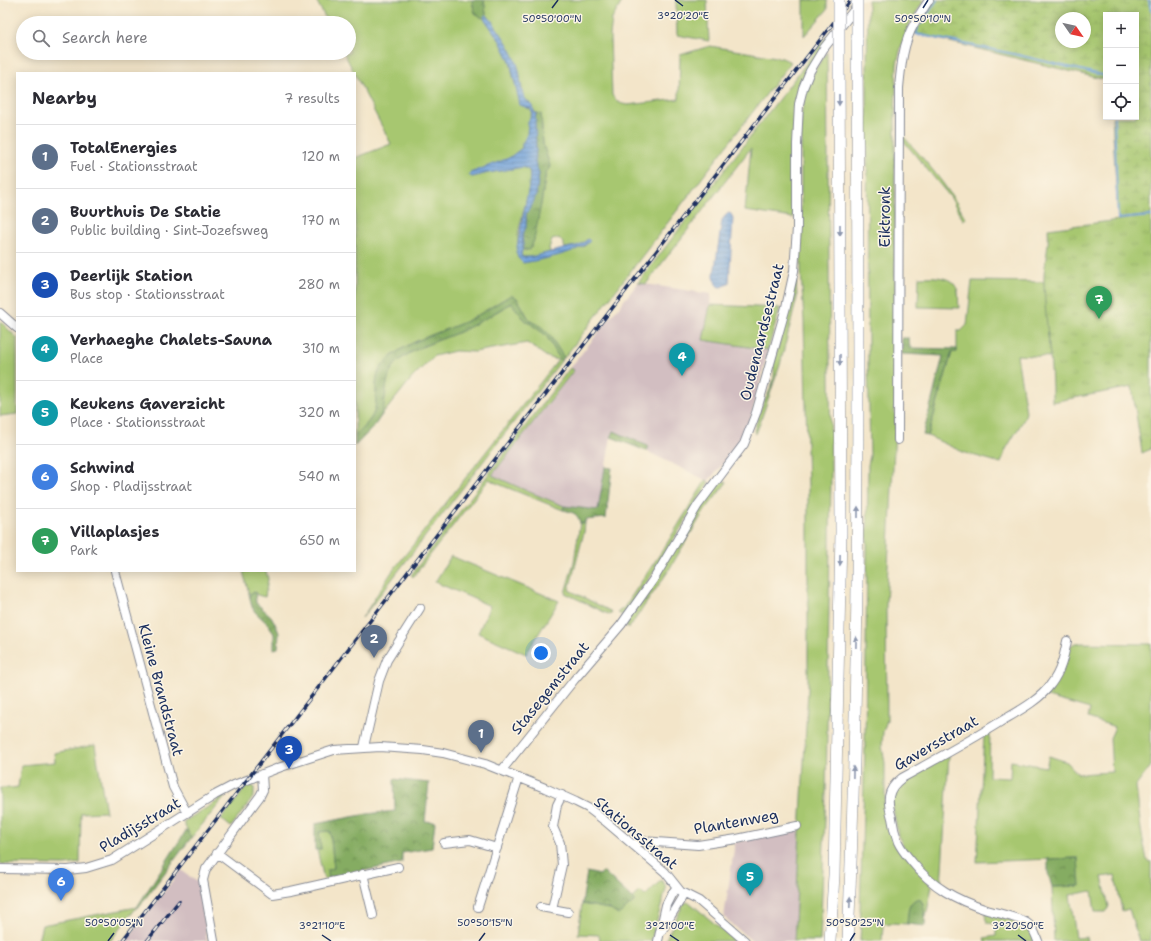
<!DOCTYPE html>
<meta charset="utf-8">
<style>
body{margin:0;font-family:"Shantell Sans",sans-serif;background:#f2f2f3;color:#2b2b33}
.controls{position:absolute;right:12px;top:12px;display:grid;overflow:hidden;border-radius:0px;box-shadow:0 2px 10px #0003}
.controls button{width:36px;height:36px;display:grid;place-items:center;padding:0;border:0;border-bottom:1px solid #e1e1e2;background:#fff;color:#2b2b33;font:20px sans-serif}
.compass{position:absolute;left:1055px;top:12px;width:36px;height:36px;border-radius:50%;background:#fff;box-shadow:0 2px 10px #0003;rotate:124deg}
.you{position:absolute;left:541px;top:653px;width:14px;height:14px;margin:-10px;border:3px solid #fff;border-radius:50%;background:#1a73e8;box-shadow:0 0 0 6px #1a73e833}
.badge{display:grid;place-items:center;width:26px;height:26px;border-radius:50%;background:#d93025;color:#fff;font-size:13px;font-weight:700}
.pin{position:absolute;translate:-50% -33px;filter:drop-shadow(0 1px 2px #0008)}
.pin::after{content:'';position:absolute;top:21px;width:14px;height:12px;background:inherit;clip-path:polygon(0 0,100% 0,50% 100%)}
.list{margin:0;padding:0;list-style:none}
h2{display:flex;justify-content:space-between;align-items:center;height:52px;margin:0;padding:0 16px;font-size:17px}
h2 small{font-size:13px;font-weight:400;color:#7c7c81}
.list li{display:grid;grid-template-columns:26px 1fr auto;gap:12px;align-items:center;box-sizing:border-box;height:64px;padding:0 16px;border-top:1px solid #e1e1e2}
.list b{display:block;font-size:15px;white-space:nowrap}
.list p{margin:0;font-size:13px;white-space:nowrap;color:#7c7c81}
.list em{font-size:13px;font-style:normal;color:#7c7c81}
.icon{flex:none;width:22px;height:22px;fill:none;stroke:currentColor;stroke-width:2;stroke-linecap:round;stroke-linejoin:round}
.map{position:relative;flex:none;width:1151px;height:941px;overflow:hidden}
.search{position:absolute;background:#fff;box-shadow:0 2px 10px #0003;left:16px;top:16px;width:340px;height:44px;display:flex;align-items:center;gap:10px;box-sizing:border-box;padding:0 14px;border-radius:22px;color:#7c7c81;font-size:15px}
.panel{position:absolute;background:#fff;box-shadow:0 2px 10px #0003;left:16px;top:72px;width:340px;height:500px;border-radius:0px}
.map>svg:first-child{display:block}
</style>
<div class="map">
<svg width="1151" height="941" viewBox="0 0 1151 941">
<defs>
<pattern id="forest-crowns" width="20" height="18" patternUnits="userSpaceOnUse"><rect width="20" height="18" fill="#85ac62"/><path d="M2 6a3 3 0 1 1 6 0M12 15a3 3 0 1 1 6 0" fill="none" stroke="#6c8c54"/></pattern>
<pattern id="wetland-marsh" width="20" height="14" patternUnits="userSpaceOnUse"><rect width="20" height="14" fill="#a7c76f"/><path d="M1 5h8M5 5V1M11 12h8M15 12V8" fill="none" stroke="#8fab63"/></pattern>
<pattern id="park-tufts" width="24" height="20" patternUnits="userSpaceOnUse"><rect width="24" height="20" fill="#a7c76f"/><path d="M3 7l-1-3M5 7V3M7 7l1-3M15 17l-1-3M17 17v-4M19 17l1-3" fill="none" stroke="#8fab63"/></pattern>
<pattern id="water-rules" width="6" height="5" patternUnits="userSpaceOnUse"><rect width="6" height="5" fill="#6fa0d9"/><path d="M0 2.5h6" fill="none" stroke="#5a83b3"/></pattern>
</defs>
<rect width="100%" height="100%" fill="#fcf5e5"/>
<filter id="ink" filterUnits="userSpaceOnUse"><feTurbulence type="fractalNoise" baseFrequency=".025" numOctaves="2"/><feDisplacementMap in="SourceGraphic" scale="8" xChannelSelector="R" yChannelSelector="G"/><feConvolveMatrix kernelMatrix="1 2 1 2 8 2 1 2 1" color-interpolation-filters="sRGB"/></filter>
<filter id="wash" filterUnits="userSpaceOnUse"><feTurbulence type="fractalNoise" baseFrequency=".012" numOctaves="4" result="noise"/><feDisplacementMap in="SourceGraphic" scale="16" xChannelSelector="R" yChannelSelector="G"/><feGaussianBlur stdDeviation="0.9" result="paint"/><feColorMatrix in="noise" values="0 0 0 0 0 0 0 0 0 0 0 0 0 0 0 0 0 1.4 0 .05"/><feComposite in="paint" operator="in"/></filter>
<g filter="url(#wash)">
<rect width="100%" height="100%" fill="#f3e5c9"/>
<path fill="#d2bec1" d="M638,283L711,294L710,305L703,340L768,350L749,425L743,439L736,449L708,481L646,451L647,446L611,437L598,510L564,506L527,491L492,475L574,371L570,368Z
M801,830L794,941H752L724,917L735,842Z
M181,870L200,884L207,941H126Z"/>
<path fill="#a7c76f" stroke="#617b66" d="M316,0H472L474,10L476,15L484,18L500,41L510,61L514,81L527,108L532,110L527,135L522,144V148L509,158L471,173L472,177L488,173L523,167L529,170C533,185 520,219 518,235C518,243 518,250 518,258H545L580,248L586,245L588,239L580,245L565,248L563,243L559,238L552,240L549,248L550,252C542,254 530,260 521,256L522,249L526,251L541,204L546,172L550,166L543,144L541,114L534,112L533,106L524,99L518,68L492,21L486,14L484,0H623L612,19L610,36L612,95C616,102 620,104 628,105L679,99L680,55L710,46L782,58L791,62L564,358L549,334L540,326L530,321L517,298L511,295C497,303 483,313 469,320C442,333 402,341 383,365C371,378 380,397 374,412C371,421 361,429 355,436V158L391,144L344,53H349V23H328Z
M676,0H707L709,41L677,35Z
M804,0H827V10L804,36Z
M868,0H924L910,23L901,47L897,64L895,116V429L886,605L887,720L883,732L882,746L885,763V808L888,810L894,837L932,886L926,917L924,912L923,904H910L907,924L891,923L883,924L882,941H860L861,920L860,909L865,748L868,465L870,456L868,362L867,75Z
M827,36V40L797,99L794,117L793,218L745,211L751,148L646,284L638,283Z
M827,52L831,475L826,794L820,941H794L808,690V488L804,322L801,271V117L806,90L815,70Z
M901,134C927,162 947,185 966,219L963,220L951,198L901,138Z
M919,277C932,277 954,274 958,292C959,297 958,303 959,308L918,307Z
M796,281L797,298L780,365L756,434L754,431C756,425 757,418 759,413C765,397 778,382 773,365Z
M972,281L1044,282L1050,357L1017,355L1026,412L1024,419L1006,449L1001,463L965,453L928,436L952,352H957V331H961L967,325Z
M512,303L525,320L546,335L561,361L362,618L391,573L558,360L547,357L527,343L474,352L455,351L434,356L412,378L378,420C387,404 382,383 393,367C406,349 443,340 463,330C480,322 496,312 512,303Z
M710,305L780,308L768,350L703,340Z
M0,321L17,338V414L0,416Z
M570,368L574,370L492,475L527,491L564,506L563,510L496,483L489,479L413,577L411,575Z
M706,480L708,481V484L651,576L624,614L621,615L617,612L623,609L664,548Z
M722,481L727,482L703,513L667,573L629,628L626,626L628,620L691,522L716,487Z
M580,523H585L584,532L569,590L612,612L610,615L565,593L574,562Z
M451,556L559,601L526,654L478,633L490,606L435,582Z
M243,571H266L268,579L265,597L257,595L255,592L249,594Z
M1075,643L1151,644V766L1136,786L1141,830L1147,860L1151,862V941H1139L1129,909L1122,911L1115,875L1102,877L1109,907L1105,912H1095L1092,891L1070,895L1076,938L1086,937L1087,941H1054L1052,887L1079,886L1077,858L977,862L984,735L990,732L989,777L1010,778L1011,761L1046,767L1049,756L1067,762L1078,774L1112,772L1110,738L1115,727L1088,718L1090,709L1044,696L1070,646Z
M95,745L106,812L81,813L80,863L65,865L0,864V788H12L18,787L21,765L55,762L54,753Z
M949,755L941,886L908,854L898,836L891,796L899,784Z
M248,785H251L254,787V796L231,827L221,819Z
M224,796L225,797L191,838L183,822L218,801Z
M330,830L334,868L327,870L329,878L324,879L317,850L321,849L319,832Z
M661,880L665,885L666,889L651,941H600L599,935L578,934L582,904L609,909L635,901L632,898L640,891L645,896Z
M689,902L695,907L735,941H665L684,903Z
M137,907L110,941H38L42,925Z
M986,912L1028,926L1036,941H985L984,938L996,936V924L987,923Z"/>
<path fill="url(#forest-crowns)" stroke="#506e60" d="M472,0H484L486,14L484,18C474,17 474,9 472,0Z
M536,113L541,114L543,144L550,166L549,169L546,172L541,204L534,240L530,250L522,249L523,245L522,236L526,227V214L536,195L539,173L535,162L536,150L535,122Z
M511,295L517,298L530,321L540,326L549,334L564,358L561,361L546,335L525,320L511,303C496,312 480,322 464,330C443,340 404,349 392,369C384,383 387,399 382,413C377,426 364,436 355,446V436C361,429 371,421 374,412C379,397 371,378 383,365C402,341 442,333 469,320C483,313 497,303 511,295Z
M902,338H909L910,348L957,349V352H952L928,436L923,435L943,356L902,354Z
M614,431L648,446L646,451L611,437Z
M605,467L612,468L606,518L585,520V523H580C578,513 572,512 563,510L564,506L598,510Z
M255,592L256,603L271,616L276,625L279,633L278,648L274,649V634L269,625L255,612L252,607L249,594Z
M394,779L429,783L425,821L435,822L432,848L402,853V863L329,878L327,870L334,868L330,831L319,832L321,849L315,850V824L367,814L395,811Z
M187,829L191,838L138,908L137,907Z
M1078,858L1080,886L1052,887L1048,873V859Z
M603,871L635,901L618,915L609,909L582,904L587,872L600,875Z
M917,899L921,900C925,908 926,918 925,926L907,924C908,915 907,902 917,899Z"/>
<path fill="url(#wetland-marsh)" stroke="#617b66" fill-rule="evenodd" d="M933,0H1151V215L1118,219L1112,117H1136V15H1106V80L913,33L921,24ZM1061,18H1085V42H1061Z"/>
<path fill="url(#park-tufts)" stroke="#617b66" d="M1151,216V449L1142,453L1132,387L1052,402C1053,363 1045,323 1044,284C1043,265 1050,247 1048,229Z"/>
<path fill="url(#water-rules)" stroke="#45689c" d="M486,14C498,28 515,52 519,70C522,84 519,97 533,106L534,112L536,113L535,122L536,150L535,162L536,167L539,173L536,195L532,205L526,214V227L522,236L523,245L521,256L523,257H530L580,245L588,239L590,241C578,253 540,260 523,263L518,258L516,252L529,186L530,173L529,170L523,167L488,173L472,177L469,175L470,173L509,158L522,148V144L527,135L528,122L532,114L531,109L520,105L510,61L500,41L484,18Z
M729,213L731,214L733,218L729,283C718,291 715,286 714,275L722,220L726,215Z"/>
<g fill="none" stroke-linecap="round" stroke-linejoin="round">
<path stroke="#6fa0d9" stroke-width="2" d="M1149,0L1151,11
M921,24L937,0
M918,28L916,34L1014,54L1106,76
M1114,117L1118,219L1151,216"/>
</g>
</g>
<g filter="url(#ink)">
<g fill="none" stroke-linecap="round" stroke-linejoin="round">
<g stroke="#878a94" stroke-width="10">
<path id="minor" d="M0,313L17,328
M898,440L899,88C901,67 903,43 914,24C918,16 924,8 929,0
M115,571L173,787L187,813
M364,747L379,681L387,660L420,608
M502,770L574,680L621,625L655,577L698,505L744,444L756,413L786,307L794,271L797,228V144L799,104L803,88L810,71L824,48L858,5
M444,843L470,840L497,848
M633,845L642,841L698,845L737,839L797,826
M217,853L272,894L291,891L398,867
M0,869L68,870L86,868L112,860L215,795L234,785L281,767L334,750L380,747L423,750L443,753L485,764L545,788L576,802L588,808L605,821L665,872L681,892L699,901L745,941
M363,874L373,915
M478,907L519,777
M541,907L568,912
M552,909L562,865L560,843L553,827L557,805L562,795
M661,932L684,894
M214,941L203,880L206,869L260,796L263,790L262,774
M658,941L666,905L671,895L676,888
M1038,941C1035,934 1034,928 1027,923C1020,918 997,913 987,910C956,900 932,887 912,862C907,856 901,849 898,842C895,834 893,826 892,818C887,801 886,790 902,778C935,760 968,742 1000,722C1017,712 1039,701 1051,684C1061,671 1064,656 1067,641"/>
</g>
<g stroke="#878a94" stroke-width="12">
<path id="highway" d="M830,941L834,875L841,532L839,61
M848,941C861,640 858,339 857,38"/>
</g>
<use href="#minor" stroke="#fff" stroke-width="8"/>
<use href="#highway" stroke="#fff" stroke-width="11"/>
<g stroke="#1b2f5e" stroke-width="3.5">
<path id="rail" d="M122,941L851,0
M147,941L179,901"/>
</g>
<use href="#rail" stroke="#fcf5e5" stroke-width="2" stroke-dasharray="6" stroke-linecap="butt"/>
<g stroke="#878a94" stroke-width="12" stroke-linecap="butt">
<path id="highway-bridge" d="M839,0V61
M857,0V38"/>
</g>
<use href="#highway-bridge" stroke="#fff" stroke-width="11"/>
</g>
<defs><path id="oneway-solid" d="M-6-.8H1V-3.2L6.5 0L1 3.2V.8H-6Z"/></defs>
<g fill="#8d97ae">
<use href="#oneway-solid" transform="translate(839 100) rotate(90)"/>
<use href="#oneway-solid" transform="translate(840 230) rotate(90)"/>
<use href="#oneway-solid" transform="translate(840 360) rotate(90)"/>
<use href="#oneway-solid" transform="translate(858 512) rotate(-90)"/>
<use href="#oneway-solid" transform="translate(840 560) rotate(91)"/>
<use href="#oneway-solid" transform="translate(856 642) rotate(-89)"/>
<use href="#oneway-solid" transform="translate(853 772) rotate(-89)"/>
<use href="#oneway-solid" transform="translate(850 902) rotate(-88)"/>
</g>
</g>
<path fill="none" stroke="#1b2f5e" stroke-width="1.5" d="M675,0L683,6M552,8L558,0M923,8L928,0M322,935L331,941M670,935L679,941M1018,935L1026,941M108,941L114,933M479,941L485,933M850,941L855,933"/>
<g text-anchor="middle" stroke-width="3" stroke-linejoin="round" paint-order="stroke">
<g font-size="15" fill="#1b2f5e" stroke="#fcf5e5">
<text transform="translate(885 217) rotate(-90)" y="5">Eiktronk</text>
<text transform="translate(762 332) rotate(-76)" y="5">Oudenaardsestraat</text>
<text transform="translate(550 688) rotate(-51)" y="5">Stasegemstraat</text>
<text transform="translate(161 690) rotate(75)" y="5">Kleine Brandstraat</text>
<text transform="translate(936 743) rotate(-30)" y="5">Gaversstraat</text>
<text transform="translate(736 822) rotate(-10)" y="5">Plantenweg</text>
<text transform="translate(140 825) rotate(-31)" y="5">Pladijsstraat</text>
<text transform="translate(636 833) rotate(40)" y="5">Stationsstraat</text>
</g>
</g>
<g font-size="10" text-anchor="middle" fill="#1b2f5e" stroke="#fcf5e5" stroke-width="3" stroke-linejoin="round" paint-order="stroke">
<text x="683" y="19">3°20'20"E</text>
<text x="552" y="22">50°50'00"N</text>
<text x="923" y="22">50°50'10"N</text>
<text x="114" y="926">50°50'05"N</text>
<text x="485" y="926">50°50'15"N</text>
<text x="855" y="926">50°50'25"N</text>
<text x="322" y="929">3°21'10"E</text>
<text x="670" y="929">3°21'00"E</text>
<text x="1018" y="929">3°20'50"E</text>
</g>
</svg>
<div class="controls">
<button>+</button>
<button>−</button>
<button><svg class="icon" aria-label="locate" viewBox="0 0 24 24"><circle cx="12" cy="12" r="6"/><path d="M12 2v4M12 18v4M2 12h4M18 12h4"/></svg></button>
</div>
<svg class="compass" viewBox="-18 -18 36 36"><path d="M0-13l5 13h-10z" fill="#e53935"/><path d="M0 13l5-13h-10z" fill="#7c7c81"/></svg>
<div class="you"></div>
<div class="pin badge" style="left:481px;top:753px;background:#5c6f8a">1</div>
<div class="pin badge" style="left:374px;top:658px;background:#5c6f8a">2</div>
<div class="pin badge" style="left:289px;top:769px;background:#1a4fb4">3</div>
<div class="pin badge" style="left:682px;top:376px;background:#0f9aa8">4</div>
<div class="pin badge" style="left:750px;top:896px;background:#0f9aa8">5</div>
<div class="pin badge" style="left:61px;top:901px;background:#3f7fe0">6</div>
<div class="pin badge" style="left:1099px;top:319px;background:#2e9e5b">7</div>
<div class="search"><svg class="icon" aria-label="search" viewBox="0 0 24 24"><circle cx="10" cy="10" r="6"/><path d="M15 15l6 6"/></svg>Search here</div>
<section class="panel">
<h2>Nearby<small>7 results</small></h2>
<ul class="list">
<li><span class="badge" style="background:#5c6f8a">1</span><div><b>TotalEnergies</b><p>Fuel · Stationsstraat</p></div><em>120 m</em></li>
<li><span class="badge" style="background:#5c6f8a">2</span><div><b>Buurthuis De Statie</b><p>Public building · Sint-Jozefsweg</p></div><em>170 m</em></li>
<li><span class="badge" style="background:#1a4fb4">3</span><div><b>Deerlijk Station</b><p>Bus stop · Stationsstraat</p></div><em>280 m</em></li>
<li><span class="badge" style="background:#0f9aa8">4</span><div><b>Verhaeghe Chalets-Sauna</b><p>Place</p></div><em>310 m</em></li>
<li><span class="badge" style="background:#0f9aa8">5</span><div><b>Keukens Gaverzicht</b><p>Place · Stationsstraat</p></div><em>320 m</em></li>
<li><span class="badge" style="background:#3f7fe0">6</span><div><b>Schwind</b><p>Shop · Pladijsstraat</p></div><em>540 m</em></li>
<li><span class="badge" style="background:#2e9e5b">7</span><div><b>Villaplasjes</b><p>Park</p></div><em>650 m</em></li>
</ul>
</section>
</div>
